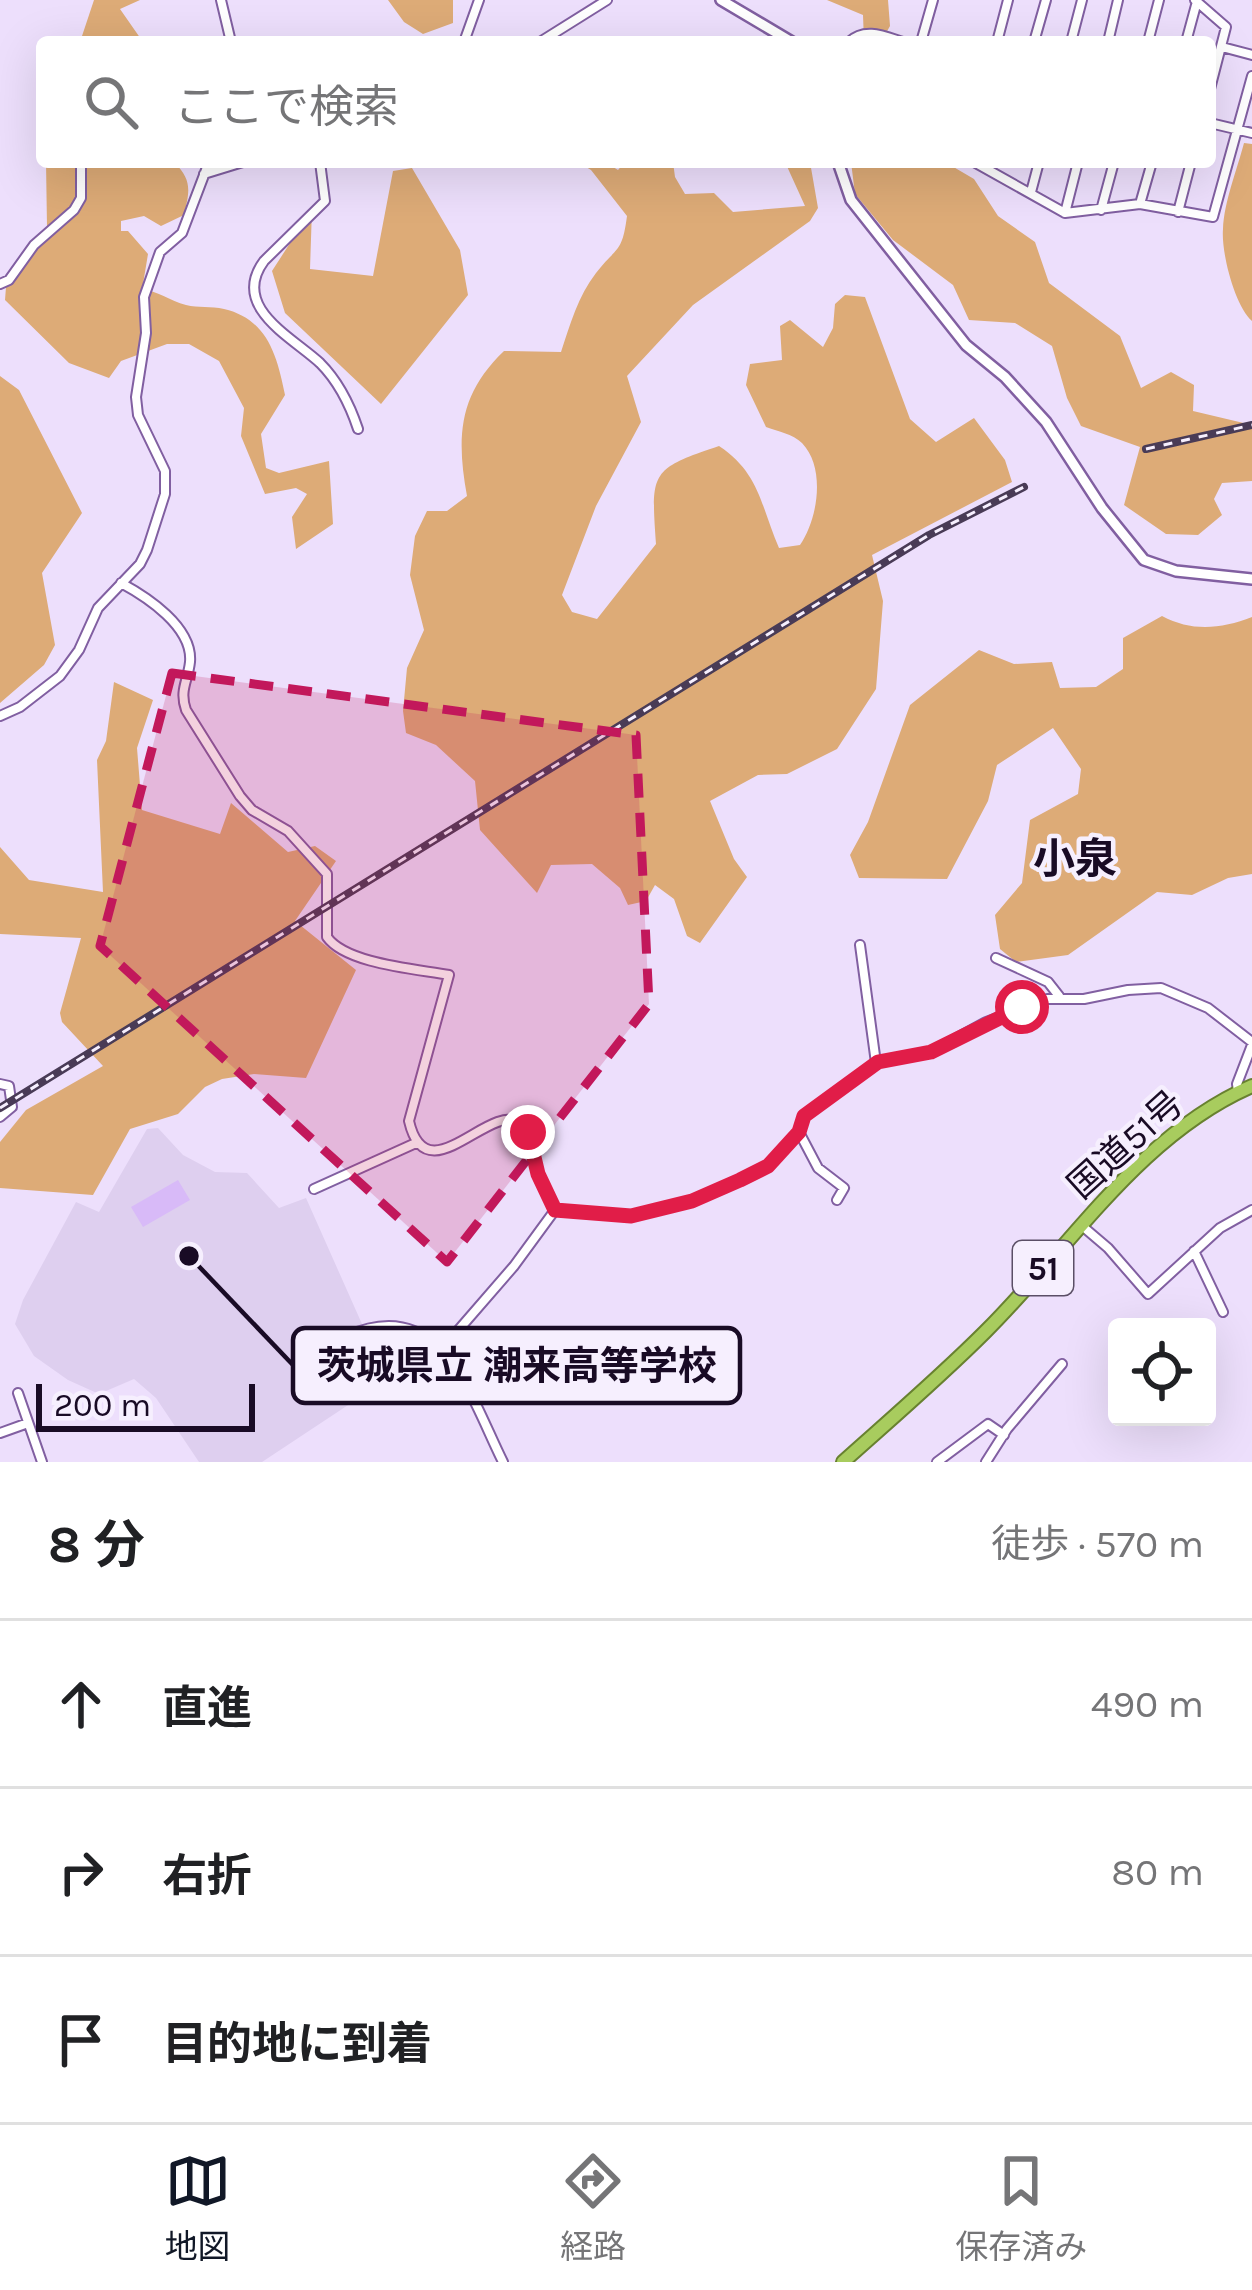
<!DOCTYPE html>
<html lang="ja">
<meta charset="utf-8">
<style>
body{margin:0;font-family:Karla,"Noto Sans JP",sans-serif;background:#f6f6f6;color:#202124}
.controls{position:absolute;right:36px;bottom:36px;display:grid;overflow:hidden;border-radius:12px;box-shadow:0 12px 48px #0002}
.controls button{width:108px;height:108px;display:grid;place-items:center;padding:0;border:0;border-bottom:3px solid #e0e0e0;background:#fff;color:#202124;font:60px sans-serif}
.scale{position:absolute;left:36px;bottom:30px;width:219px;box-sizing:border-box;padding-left:12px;border:6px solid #190b25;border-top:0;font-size:33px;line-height:42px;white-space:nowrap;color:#190b25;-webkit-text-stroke:9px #f6effe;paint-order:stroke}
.stop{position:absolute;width:36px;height:36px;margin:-27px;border:9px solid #e11d48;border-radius:50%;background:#fff}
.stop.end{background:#e11d48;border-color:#fff;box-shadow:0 3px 12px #0008}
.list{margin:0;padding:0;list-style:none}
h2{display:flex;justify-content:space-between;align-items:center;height:156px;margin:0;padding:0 48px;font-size:51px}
h2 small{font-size:39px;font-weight:400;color:#757577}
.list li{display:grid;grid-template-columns:78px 1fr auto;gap:36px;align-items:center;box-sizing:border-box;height:168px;padding:0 48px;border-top:3px solid #e0e0e0}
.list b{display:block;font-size:45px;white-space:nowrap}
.list em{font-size:39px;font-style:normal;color:#757577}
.icon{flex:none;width:66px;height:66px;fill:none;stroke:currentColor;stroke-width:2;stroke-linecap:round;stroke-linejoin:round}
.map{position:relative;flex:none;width:1252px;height:1462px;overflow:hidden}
.search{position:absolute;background:#fff;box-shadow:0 12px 48px #0002;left:36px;right:36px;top:36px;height:132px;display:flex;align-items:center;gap:30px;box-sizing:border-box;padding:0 42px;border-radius:12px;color:#757577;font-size:45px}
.sheet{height:660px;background:#fff}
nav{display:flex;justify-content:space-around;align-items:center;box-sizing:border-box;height:168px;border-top:3px solid #e0e0e0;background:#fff;font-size:33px;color:#757577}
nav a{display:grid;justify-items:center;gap:6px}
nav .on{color:#111827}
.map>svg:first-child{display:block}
</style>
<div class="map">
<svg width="1252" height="1462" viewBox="0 0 1252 1462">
<rect width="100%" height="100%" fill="#eddffc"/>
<path fill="#decfef" d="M158,1128L183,1155L215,1172L247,1173L279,1208L306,1198L362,1324L398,1372L262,1462H199L156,1398L134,1379L99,1394L68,1380L34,1356L15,1324L23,1300L76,1202L99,1212L147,1129Z"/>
<path fill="#ddab77" d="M94,0H140L120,9L143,42H80Z
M388,0H453V23L423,34L404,22Z
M827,0H888L890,26L881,42H864L863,15Z
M1244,143L1252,144V321C1235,306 1221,253 1223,229C1224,202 1237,170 1244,143Z
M46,162H174C192,180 190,190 184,215L161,226L144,216L121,221V231H128L148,254L142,290C157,290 170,301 186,305C198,308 211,306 224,309C267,319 277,355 285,395L261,434L266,468L279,473L329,461L333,524L296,549L292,517L307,494L296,488L265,494L241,436L244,408L219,361L189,344H167L121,361L109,378L69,363L5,300L7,274L47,227Z
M578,162H605L618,170L625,162H673L675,177L685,194L714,193L733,212L805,206L785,162H810L818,208L810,221L693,305L627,376L641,422L596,506L562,595L572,612L597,619L656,544C651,472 650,469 719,446C760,473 761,507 779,548L800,545C818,519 826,468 802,443C793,434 777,431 766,427L746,385L750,364L782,360L780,326L790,320L823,347L833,328L835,304L845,295L865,297L910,419L936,442L974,418L1005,460L1012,482L872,555L883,601L876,689L837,749L787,774L758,775L710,801L734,859L747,877L700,943L687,936L674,899L655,885L646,901L628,905L620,888L592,864L551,865L537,893L480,830L475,781L436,745L406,733L403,711L407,668L424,630L410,575L415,536L427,511H447L467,496C456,436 459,394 504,351L561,352C570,325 578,296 596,273C617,246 622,254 627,216L591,170Z
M851,162H945L974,179L998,216L1035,242L1049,283L1120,336L1141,388L1171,372L1194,385L1193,411L1252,425V481L1222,483L1214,499L1222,515L1198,535L1166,534L1124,505L1140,447L1081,426L1067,398L1052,346L1015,323L969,320L953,285L893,240L855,194Z
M412,168L460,250L468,295L381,404L285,313L272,271L312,209L310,269L373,276L393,171Z
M0,376L19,390L82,513L42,573L55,645L44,665L0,703Z
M1162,616C1192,632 1221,629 1252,617V874L1228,878L1192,895L1157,892L1068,955L1016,962L1000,949L995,915L1022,883L1030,820L1078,794L1081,769L1053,728L997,765L988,801L947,879L859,878L850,855L868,822L910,705L979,650L1014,664L1052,662L1060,688L1096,687L1123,669V638Z
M114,682L153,700L137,748L142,810L220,834L231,803L288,852L315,846L336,861L295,921L356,970L306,1078L254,1074L222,1079L205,1087L178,1114L130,1129L93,1195L0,1188V1142L26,1110L103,1066L62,1022L60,1013L81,938L0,934V847L29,880L103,892L97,760L106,741Z"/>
<path fill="#d8baf8" d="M178,1180L190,1200L143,1227L131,1207Z"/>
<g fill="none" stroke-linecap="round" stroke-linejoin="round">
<g stroke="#815fa1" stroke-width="12">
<path id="minor" d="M221,0L231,42
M1195,0L1226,27L1210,89
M464,42L479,0
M540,42L607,0
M849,42C865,27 884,36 903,42
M921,42L933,0
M997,42L1008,0
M1034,42L1046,0
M1071,42L1082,0
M1108,42L1118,0
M1148,42L1159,0
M1186,42L1196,5
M1222,47L1252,55
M1210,123L1252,133
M320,162L325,201L264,261C230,307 292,337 320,363C338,381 350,405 358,429
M974,162L1065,213L1140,204L1213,217L1252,76
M204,174L243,162
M1031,192L1039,162
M1140,204L1152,162
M1101,210L1114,162
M1178,212L1191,162
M1065,213L1078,162
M0,284L9,280L34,245L74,210L81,198V162
M121,583C147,597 193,627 190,662C188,681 179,690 186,710L240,796L252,810L288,831L327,874V937C346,964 417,969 449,975L409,1121C426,1195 488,1104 519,1122C528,1127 528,1139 530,1148C535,1170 546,1190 555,1210
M0,716L20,707L60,676L79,650L98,608L140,564L147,550L165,494V471L138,415L136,397L146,333L144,297L160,252L182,233L209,162
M860,945L876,1063
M996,958L1048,982L1059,996
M0,1084L9,1086L12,1107L0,1117
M1238,1092L1237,1084L1252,1045
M799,1132L818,1168L844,1188L837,1200
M314,1189L418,1142
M1081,1225L1108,1248L1148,1294L1220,1228L1252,1210
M1194,1251L1223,1312
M347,1336C442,1293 470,1396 503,1462
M442,1349L514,1266L555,1210L631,1216L692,1201L740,1180L768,1166L799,1132L804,1116L878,1062L931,1052L986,1022L1047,999H1084L1128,990L1161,988L1208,1008L1252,1042
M18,1393L42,1462
M0,1433L28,1423
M937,1462L988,1424L1004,1435
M986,1462L1007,1429L1062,1364"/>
</g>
<g stroke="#815fa1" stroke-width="14">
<path id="tertiary" d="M721,0L792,42
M838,162L851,200L966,345L1005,377L1046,422L1102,508L1144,560L1176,571L1252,579"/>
</g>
<g stroke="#688130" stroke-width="16">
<path id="trunk" d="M843,1462C891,1419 940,1377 985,1332C1070,1248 1139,1135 1252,1086"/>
</g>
<use href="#minor" stroke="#fff" stroke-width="8"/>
<use href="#tertiary" stroke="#fff" stroke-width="9"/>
<use href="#trunk" stroke="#a8cc5e" stroke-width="12"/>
<g stroke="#493b56" stroke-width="8">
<path id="rail" d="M1146,449L1252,425
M0,1108L929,535L1024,487"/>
</g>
<use href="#rail" stroke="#f6effe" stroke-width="3" stroke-dasharray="9" stroke-linecap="butt"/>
</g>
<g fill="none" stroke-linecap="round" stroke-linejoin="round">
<path stroke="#e11d48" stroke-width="15" d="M528,1132L538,1174L555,1210L631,1216L692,1201L740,1180L768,1166L799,1132L804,1116L878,1062L931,1052L1022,1007"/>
</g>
<path fill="#c2185b" fill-opacity="0.2" stroke="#c2185b" stroke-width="9" stroke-dasharray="24 15" stroke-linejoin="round" d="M172,673L636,735L649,1004L447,1262L100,946Z"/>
<g text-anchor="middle" stroke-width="9" stroke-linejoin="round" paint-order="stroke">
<rect fill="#f6effe" stroke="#5b4f66" stroke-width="3" x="1013" y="1241" width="60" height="54" rx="9"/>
<g font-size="33" font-weight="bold" fill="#190b25">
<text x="1043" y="1280">51</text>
</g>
<g font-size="36" fill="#190b25" stroke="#f6effe">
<text transform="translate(1125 1144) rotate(-42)" y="13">国道51号</text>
</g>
<g font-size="42" font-weight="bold" fill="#190b25" stroke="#f6effe">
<text x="1075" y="873">小泉</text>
</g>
</g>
<path fill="none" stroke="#190b25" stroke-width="4.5" d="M189 1256L293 1365"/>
<circle fill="#190b25" stroke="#f6effe" stroke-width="4.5" cx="189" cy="1256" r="12"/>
<rect fill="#f6effe" stroke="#190b25" stroke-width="4.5" x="293" y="1328" width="447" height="75" rx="12"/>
<g font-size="39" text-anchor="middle" font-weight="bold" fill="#190b25">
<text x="517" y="1379">茨城県立 潮来高等学校</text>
</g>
</svg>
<div class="controls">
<button><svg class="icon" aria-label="locate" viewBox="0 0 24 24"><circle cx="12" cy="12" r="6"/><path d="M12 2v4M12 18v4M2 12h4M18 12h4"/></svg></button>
</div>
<div class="scale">200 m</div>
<div class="stop" style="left:1022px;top:1007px"></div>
<div class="stop end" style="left:528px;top:1132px"></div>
<div class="search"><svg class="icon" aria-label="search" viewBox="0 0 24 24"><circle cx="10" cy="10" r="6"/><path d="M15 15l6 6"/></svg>ここで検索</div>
</div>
<section class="sheet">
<h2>8 分<small>徒歩 · 570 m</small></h2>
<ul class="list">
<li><svg class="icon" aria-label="ahead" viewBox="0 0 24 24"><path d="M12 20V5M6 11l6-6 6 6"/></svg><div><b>直進</b></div><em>490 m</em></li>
<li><svg class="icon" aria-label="right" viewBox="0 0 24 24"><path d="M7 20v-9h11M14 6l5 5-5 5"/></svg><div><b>右折</b></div><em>80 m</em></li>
<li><svg class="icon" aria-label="arrive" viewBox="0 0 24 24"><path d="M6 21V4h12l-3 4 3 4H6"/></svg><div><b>目的地に到着</b></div></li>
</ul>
</section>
<nav>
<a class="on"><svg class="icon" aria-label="map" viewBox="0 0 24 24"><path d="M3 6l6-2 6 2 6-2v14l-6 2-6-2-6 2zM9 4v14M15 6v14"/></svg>地図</a>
<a><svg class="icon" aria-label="directions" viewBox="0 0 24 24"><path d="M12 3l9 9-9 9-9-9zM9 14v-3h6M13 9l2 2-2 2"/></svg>経路</a>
<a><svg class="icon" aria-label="saved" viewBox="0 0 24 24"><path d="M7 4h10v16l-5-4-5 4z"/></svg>保存済み</a>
</nav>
